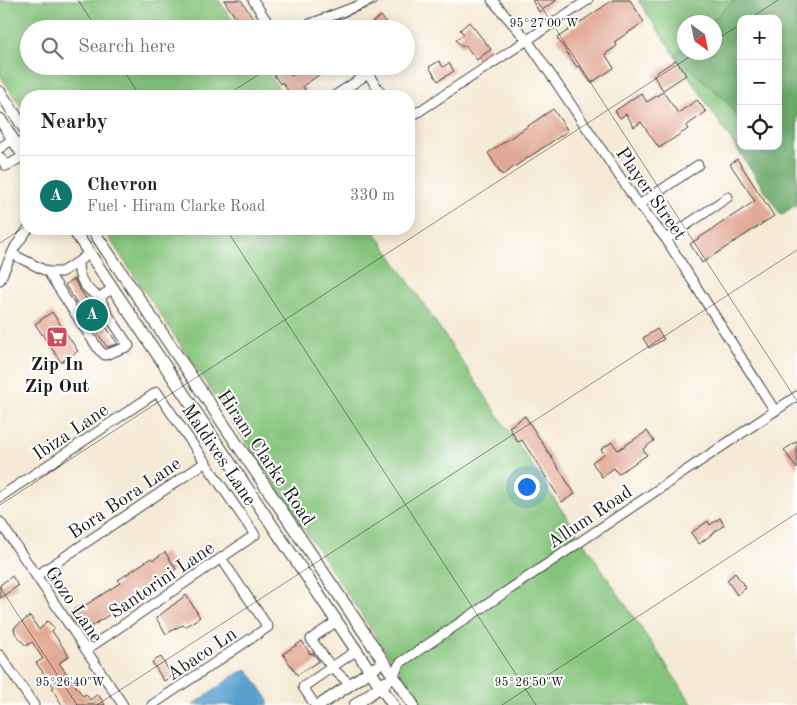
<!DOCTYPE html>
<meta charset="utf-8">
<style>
body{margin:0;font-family:"Old Standard TT",serif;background:#f2f2f2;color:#222}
.controls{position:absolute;right:15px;top:15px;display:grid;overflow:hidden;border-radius:10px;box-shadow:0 2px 12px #0003}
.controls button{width:45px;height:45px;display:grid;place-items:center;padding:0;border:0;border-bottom:1px solid #e0e0e0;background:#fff;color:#222;font:25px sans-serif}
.compass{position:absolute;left:677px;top:15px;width:45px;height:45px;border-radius:50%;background:#fff;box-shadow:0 2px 12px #0003;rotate:147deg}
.you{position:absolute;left:526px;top:486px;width:18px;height:18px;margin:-12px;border:4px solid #fff;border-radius:50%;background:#1a73e8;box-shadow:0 0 0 8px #1a73e833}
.badge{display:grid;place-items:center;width:32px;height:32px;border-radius:50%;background:#0f766e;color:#fff;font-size:16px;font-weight:700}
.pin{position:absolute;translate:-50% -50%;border:2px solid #fff;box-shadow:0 1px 5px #0006}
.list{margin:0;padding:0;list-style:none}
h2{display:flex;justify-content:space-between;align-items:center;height:65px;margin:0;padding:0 20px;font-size:21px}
h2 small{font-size:16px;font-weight:400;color:#767676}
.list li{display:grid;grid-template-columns:32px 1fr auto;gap:15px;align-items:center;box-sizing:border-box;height:80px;padding:0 20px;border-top:1px solid #e0e0e0}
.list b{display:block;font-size:19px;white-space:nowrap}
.list p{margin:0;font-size:16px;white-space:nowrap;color:#767676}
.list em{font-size:16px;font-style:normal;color:#767676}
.icon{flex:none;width:28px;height:28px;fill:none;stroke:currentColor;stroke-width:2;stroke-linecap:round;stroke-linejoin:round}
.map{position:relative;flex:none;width:797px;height:705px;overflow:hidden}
.search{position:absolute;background:#fff;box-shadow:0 2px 12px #0003;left:20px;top:20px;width:395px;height:55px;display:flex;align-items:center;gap:12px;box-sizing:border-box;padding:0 18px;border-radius:28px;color:#767676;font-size:19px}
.panel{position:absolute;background:#fff;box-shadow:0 2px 12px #0003;left:20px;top:90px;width:395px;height:145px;border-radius:20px}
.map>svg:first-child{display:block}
</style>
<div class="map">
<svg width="797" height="705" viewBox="0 0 797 705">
<rect width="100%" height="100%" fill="#fff"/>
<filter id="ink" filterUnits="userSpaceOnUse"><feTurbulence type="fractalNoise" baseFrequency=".02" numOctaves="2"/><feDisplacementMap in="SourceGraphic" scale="10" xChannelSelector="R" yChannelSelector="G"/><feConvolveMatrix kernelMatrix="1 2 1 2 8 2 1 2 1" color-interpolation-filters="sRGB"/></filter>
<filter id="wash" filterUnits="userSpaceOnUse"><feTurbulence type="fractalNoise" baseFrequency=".0096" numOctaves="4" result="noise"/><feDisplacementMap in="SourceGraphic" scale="20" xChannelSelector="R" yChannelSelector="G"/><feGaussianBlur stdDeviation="1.12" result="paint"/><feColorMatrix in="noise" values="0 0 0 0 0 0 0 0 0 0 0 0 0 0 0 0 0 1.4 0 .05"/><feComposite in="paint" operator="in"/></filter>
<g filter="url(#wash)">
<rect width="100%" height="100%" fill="#f5ead5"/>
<path fill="#85c47c" stroke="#50704c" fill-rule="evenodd" d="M0,0H219L238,29H29V66H263L284,96H26V114L0,75Z
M638,0H797V204L781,215ZM741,19H778V146H741ZM684,22H714V52H684Z
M103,229H373L693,705H422Z"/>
<path fill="#6caa6c" stroke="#446344" d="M734,0H797V204L781,215L735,145L741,142V146H778V19H741V122L725,100L675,55L684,46V52H714V22H710Z"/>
<path fill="#58a1cf" stroke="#3a5e76" d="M248,670L268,699V705H193L238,673Z"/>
<g id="blocks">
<path fill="#e2aa96" d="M224,0H241L260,29H243Z
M532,0H557L539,12Z
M613,0H630L644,22L614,42L617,46L605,54L614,68L591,83L579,66L577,67L557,38Z
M381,16L390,29H363Z
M469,22L491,49L477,60L465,45L462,47L456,40L464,34L460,30Z
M676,60L686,75L663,90L653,75Z
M439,61L443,67L449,63L454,71L438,81L429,67Z
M268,66H285L291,76L307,66H332L303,86L309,96H292L282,82L280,84Z
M663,92L678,113L697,100L706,112L686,126L688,129L659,148L641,122L634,127L626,114L620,118L615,111L641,93L647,102Z
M553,109L568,131L502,175L488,153Z
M737,159L774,216L702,263L690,244L755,201L730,164Z
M74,279L78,287L118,344L107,347L65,285Z
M52,312L78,351L61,362L35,324Z
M657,329L664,339L649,348L643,338Z
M525,416L575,494L562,502L522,440L518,442L509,427Z
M647,431L654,441L643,449L647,455L618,474L614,468L602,477L592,462L604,454L601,449L612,442L618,450Z
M797,441V469L784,450Z
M720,518L724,525L699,544L691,533L708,521L710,525Z
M165,552L176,569L85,631L82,627L81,628L70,612L80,606L81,608L120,583L118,580L151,558L153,560Z
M735,573L746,588L737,595L727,580Z
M12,576L18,586L0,598V585Z
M186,595L200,617L185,627L183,625L178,627L166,634L156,618Z
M30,616L39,630L47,621L55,628L52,631L69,656L59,663L83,696L86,694L90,700L98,694L105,705H62L52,688L54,687L36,663L43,659L32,642L26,646L15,633L14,628Z
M302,641L310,654L313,653L319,661L297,675L283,654Z
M161,657L172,676L164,681L152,662Z"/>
</g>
</g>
<g filter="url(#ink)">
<use href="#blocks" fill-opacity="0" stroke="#3d3b38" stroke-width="1"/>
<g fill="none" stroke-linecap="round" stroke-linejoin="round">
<g stroke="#3d3b38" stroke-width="11">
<path id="minor" d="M253,0L272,29
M492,0L528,41L639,205L666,239L775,411
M297,29L373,0
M334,96L368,74L383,96
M409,118L588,0
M0,148L13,139
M0,157L6,166L24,156
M639,205L698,165
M666,239L728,197
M89,253L78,262C78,279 85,290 100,297L113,288
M12,254L48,272L99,350L105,355L129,346L107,313L100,297
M48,272H61L78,262
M0,280L15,247L28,229
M0,497L157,392L255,535L86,650
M0,522L123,705
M36,576L206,462
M337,621L311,639L332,668L351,685
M0,655L34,705
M393,676L400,663L797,396
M152,705L268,627L221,558
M315,705L303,687L357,650"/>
</g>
<g stroke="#3d3b38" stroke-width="13">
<path id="major" d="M0,92L26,131
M0,119L26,160
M73,229L393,705
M92,229L413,705
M320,705L376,667
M355,705L386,682"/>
</g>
<use href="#minor" stroke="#fff" stroke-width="9"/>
<use href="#major" stroke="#fff" stroke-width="11"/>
</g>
</g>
<path fill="none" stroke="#1c1c1c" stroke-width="1" stroke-opacity="0.45" d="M78,0L97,29M537,0L797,401M749,19L778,0M329,29L374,0M714,41L741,24M121,66L140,96M225,96L272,66M226,229L536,705M0,243L26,226M0,505L697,52M0,587L77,705M97,705L797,250M502,705L797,513"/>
<defs>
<g id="supermarket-square" transform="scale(1.125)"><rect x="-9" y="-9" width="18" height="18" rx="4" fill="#d1495b" stroke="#fff"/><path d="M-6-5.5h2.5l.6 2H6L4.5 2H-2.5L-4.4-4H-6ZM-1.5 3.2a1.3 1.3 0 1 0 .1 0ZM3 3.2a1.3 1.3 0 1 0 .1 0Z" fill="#fff"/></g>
</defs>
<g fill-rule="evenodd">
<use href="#supermarket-square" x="57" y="337"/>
</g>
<g text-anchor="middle" stroke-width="4" stroke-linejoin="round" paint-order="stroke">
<g font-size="19" fill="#1c1c1c" stroke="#fff">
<text transform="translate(652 193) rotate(55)" y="7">Player Street</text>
<text transform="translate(70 431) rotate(-34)" y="7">Ibiza Lane</text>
<text transform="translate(220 454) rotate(56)" y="7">Maldives Lane</text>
<text transform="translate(267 457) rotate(56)" y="7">Hiram Clarke Road</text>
<text transform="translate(124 497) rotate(-34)" y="7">Bora Bora Lane</text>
<text transform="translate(589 516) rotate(-34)" y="7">Allum Road</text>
<text transform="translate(161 579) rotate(-34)" y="7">Santorini Lane</text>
<text transform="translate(75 604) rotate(56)" y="7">Gozo Lane</text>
<text transform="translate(201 653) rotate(-34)" y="7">Abaco Ln</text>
</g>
<g font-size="19" font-weight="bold" fill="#1c1c1c" stroke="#fff">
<text x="57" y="370">Zip In<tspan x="57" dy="22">Zip Out</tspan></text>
</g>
</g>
<g font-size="12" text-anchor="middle" fill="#1c1c1c" stroke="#fff" stroke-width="4" stroke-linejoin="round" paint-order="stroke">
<text x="544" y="27">95°27'00"W</text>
<text x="70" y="686">95°26'40"W</text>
<text x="529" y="686">95°26'50"W</text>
</g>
</svg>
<div class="controls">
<button>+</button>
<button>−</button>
<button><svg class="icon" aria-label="locate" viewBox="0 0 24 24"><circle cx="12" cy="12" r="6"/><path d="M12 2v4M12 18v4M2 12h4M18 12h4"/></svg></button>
</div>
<svg class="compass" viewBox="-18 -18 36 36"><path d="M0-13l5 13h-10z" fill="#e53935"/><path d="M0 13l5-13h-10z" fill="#767676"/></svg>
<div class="you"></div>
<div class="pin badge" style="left:92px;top:315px">A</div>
<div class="search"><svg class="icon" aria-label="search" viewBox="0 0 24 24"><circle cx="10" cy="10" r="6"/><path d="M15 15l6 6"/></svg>Search here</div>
<section class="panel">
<h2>Nearby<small></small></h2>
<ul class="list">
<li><span class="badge">A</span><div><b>Chevron</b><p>Fuel · Hiram Clarke Road</p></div><em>330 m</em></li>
</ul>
</section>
</div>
